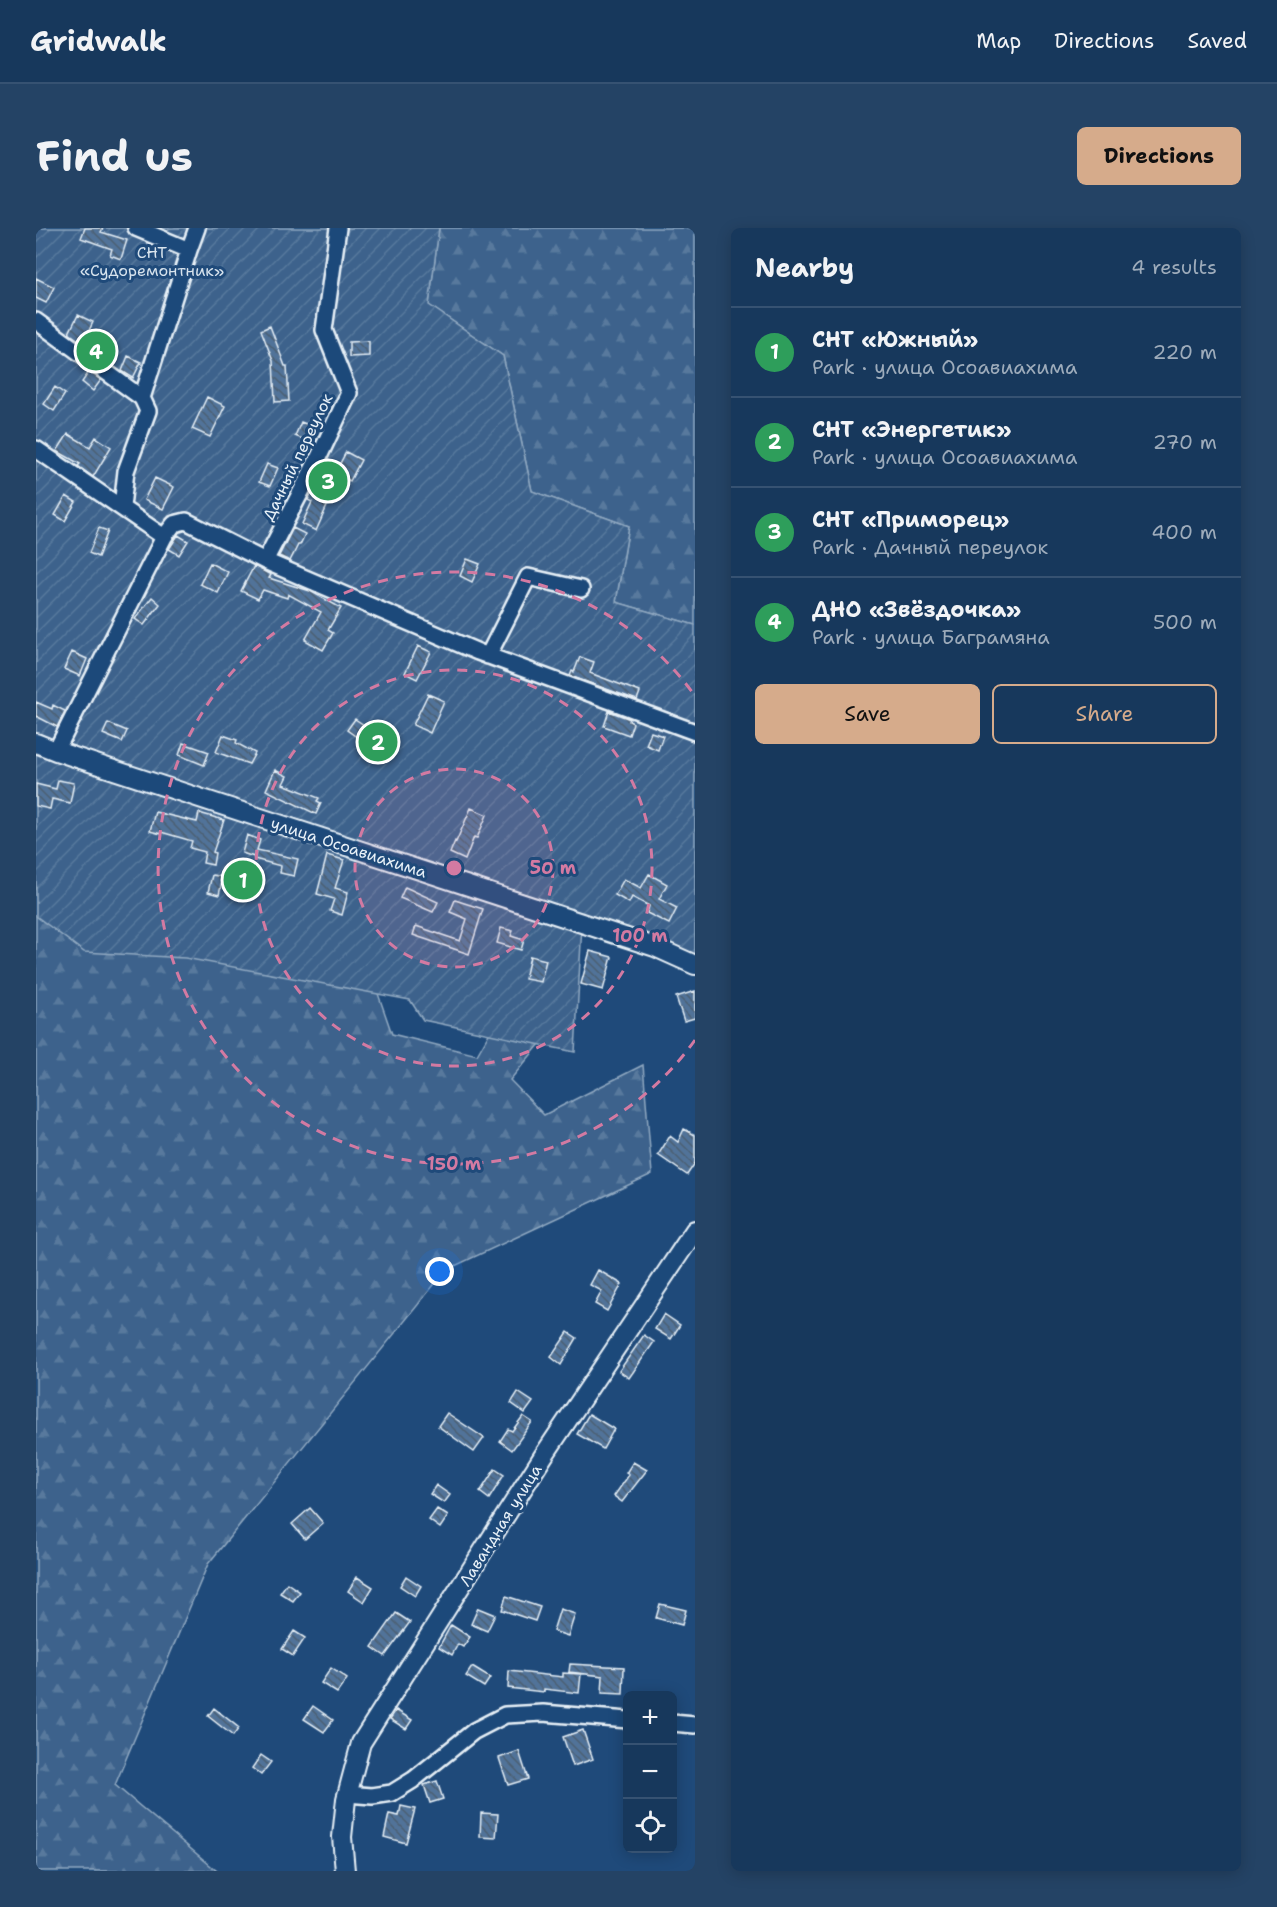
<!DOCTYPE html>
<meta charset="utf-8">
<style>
body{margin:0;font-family:"Shantell Sans",sans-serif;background:#244365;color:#f1f3f6}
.controls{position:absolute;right:18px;bottom:18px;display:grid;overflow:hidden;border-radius:9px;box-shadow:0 3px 15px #0003}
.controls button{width:54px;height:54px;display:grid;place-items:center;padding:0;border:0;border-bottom:2px solid #365272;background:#17385c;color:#f1f3f6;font:30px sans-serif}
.you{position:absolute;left:404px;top:1044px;width:21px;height:21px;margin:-15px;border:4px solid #fff;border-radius:50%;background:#1a73e8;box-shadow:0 0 0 9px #1a73e833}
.badge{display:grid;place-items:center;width:39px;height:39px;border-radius:50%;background:#d6ab8b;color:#fff;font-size:20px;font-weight:700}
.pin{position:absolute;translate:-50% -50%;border:3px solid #fff;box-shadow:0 2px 6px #0006}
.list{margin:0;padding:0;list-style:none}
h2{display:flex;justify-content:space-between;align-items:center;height:78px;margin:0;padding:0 24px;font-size:26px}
h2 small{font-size:20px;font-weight:400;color:#9eacbb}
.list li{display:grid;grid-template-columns:39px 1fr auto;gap:18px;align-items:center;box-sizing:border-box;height:90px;padding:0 24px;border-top:2px solid #365272}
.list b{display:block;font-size:22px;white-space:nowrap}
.list p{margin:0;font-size:20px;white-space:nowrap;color:#9eacbb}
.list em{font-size:20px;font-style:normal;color:#9eacbb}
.actions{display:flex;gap:12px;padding:18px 24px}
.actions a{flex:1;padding:14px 0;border:2px solid #d6ab8b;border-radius:9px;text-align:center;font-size:21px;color:#d6ab8b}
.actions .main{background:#d6ab8b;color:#111}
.icon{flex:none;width:33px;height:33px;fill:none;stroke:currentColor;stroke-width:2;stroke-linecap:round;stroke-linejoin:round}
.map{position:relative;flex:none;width:659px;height:1643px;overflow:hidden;border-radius:9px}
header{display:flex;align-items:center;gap:36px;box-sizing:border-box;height:84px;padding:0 30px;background:#17385c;border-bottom:2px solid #365272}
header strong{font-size:28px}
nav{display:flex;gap:33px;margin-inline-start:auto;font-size:21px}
.intro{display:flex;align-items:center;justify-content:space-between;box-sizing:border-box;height:144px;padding:0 36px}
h1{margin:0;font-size:42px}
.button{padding:15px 27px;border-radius:9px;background:#d6ab8b;color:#111;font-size:21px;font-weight:700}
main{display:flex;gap:36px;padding:0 36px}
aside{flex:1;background:#17385c;border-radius:9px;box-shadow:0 3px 15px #0003}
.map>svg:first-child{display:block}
</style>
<header>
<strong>Gridwalk</strong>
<nav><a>Map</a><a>Directions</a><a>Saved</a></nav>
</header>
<div class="intro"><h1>Find us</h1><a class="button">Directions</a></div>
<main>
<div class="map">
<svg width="659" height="1643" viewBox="0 0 659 1643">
<defs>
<pattern id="forest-firs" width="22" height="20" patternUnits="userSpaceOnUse" patternTransform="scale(1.5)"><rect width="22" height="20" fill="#3c628c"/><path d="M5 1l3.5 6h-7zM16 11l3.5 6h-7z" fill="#58799d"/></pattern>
<pattern id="garden-furrows" width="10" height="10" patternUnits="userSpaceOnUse" patternTransform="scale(1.5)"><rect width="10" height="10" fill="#3c628c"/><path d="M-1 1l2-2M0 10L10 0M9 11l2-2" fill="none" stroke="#58799d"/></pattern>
<pattern id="building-back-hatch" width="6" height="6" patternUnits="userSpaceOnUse" patternTransform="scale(1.5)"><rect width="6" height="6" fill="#517399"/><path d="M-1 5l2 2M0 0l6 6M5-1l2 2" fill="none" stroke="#4c5e72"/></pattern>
</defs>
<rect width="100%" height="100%" fill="#1f4a7a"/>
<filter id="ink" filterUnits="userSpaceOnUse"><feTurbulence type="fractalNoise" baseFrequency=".0167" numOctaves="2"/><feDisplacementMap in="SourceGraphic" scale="12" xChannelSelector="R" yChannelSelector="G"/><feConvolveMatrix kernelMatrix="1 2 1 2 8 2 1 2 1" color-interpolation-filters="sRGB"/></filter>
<g filter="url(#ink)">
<path fill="url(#forest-firs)" stroke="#92aac2" stroke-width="1.5" d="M403,0H659V397L580,374L593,298L496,263L467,128L393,77Z
M0,652L338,754L356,806L441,827L478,762L528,787L474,852L508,887L607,837L616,946L410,1042L172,1336L79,1557L181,1643H0Z"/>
<path fill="url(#garden-furrows)" stroke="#92aac2" stroke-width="1.5" d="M0,0H403L393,77L467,128L496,263L593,298L580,374L659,397V737L546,696L539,824L387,792L374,772L149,730L48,724L0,688Z"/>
<path fill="url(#building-back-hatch)" stroke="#e8f1f8" stroke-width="1.5" d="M49,0H67L65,4L91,12L85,31L74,27L76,21L45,10Z
M0,50L18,59L10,75L0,70Z
M42,87L57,94L47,115L33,105Z
M234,98L249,138H251L253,173L239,174L237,133L225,102Z
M333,113V128L313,129V114Z
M92,128L105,134L97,150L86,143Z
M53,144L65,152L57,163L46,154Z
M19,159L29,166L18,183L8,176Z
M171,169L189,178L174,209L156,201Z
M265,194L280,200L274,214L259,208Z
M32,206L54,219L60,209L75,219L57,249L42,238L44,236L21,223Z
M310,224L325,232L314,253L299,245Z
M231,236L242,240L234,258L223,254Z
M119,250L138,259L127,281L108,272Z
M278,260L295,269L280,303L266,296L276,274L272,272Z
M30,268L40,274L29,293L19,287Z
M63,300L72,303L62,329L53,325Z
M257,300L269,306L264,317H262L254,333L243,328Z
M142,307L152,313L143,327L133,321Z
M431,331L444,336L436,354L424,348Z
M174,335L192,344L182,365L164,356Z
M218,338L235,347L233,350L274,363L305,380L292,402L297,405L287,422L269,412L285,384L252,366L251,370L227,362L222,371L205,363Z
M116,369L124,376L108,397L99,391Z
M382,418L395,424L381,451L369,445Z
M36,424L51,431L44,448L28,441Z
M544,429L558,434L554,445L604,464L601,472L534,448L536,443L538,444Z
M392,466L408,473L394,505L377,497Z
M0,474L16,481L17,477L29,483L21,499L0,488Z
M573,483L594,491L593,493L597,495L593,507L568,498Z
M319,491L337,503L329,515L311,502Z
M72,495L91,503L86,514L67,506Z
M615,504L627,508L622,522L610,517Z
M187,507L201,512L200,515L219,525L213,536L180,524Z
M147,515L173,524L168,537L143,527Z
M239,542L251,548L247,556L283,570L281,573L285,575L280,586L230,562Z
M22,552L38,555L34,575L16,571L14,581L0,578V556L20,561Z
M435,580L451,587L441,610L438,609L429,632L414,625L419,613L420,614Z
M119,584L161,594L163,585L188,592L177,624L179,625L177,637L167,635L169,624L154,620L156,613L125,604V606L114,603Z
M211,607L224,612L221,622L262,631L258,648L244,645L245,638L218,631L220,624L218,629L206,625Z
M291,627L308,632L299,660L312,664L306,687L294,683L298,671L281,666Z
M613,646L631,656L623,671L641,680L633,696L611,685L613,678L596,669L593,675L579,667L588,651L605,660Z
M176,647L187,649L183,667L172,664Z
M369,659L402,674L397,684L364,670Z
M419,672L447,681L433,726L377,707L380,698L424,713L431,691L414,684Z
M465,700L477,703L475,708L488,712L485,722L461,715Z
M554,723L576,729L567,762L545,756Z
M494,728L510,732L505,754L489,751Z
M659,763V790L648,793L640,769Z
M648,901L659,907V935L651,947L622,927L634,908L642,914Z
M562,1042L586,1056L571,1083L559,1076L566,1063L554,1057Z
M628,1086L644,1097L635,1111L619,1101Z
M532,1104L541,1110L525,1137L515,1129Z
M608,1107L618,1114L593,1150L583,1143Z
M482,1164L497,1174L489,1185L475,1175Z
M411,1185L448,1210L438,1224L402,1198Z
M553,1186L578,1201L567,1221L541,1206Z
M487,1188L496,1194L476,1222L464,1213L472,1201L476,1203Z
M597,1234L611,1242L586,1274L578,1268L593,1247L590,1245Z
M459,1241L468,1247L453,1271L444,1264Z
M400,1257L414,1267L408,1275L394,1266Z
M274,1280L287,1295L269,1311L256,1296Z
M401,1281L412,1288L404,1300L393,1292Z
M370,1348L385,1358L379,1368L364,1358Z
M321,1349L337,1359L328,1374L312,1363Z
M251,1355L264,1364L257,1373L244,1365Z
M470,1368L504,1379L499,1393L466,1382Z
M624,1376L650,1382L646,1397L620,1390Z
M442,1380L459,1387L451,1403L435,1396Z
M524,1381L539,1386L532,1408L517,1403Z
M360,1385L374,1394L349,1428L336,1419Z
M415,1397L434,1409L427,1419L422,1416L416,1427L403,1419Z
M258,1403L269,1410L257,1428L246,1421Z
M534,1436L588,1439L587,1466L566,1465L567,1448L533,1444Z
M436,1439L454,1450L448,1459L430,1448Z
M295,1440L311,1451L301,1465L285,1455Z
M473,1443L527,1449V1445L545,1446L543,1465L508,1461V1464L472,1460Z
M277,1478L297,1492L288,1504L268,1491Z
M178,1480L203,1500L197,1508L172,1488Z
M360,1482L376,1492L370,1501L354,1491Z
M547,1502L557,1531L537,1538L527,1509Z
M483,1523L492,1551L472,1557L463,1530Z
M225,1527L235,1534L225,1547L216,1540Z
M401,1553L407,1571L394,1575L388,1557Z
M365,1578L379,1581L370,1615L348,1609L353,1586L363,1588Z
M445,1585L462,1586L460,1610L444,1609Z"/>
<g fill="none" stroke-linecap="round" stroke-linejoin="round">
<g stroke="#e8f1f8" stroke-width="20">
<path id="minor" d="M100,0L153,22
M0,93L106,170
M0,221L128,309
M86,279L90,243L112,183L106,170L153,22L161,0
M229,333L281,233L313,165L288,102L302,0
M452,428L492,349L545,361
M20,523L128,309L138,296L150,293L229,333L442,424L659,504
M636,1495L659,1497
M311,1566L336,1568L356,1565L377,1552L438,1503L469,1487L507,1485L592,1492"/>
</g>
<g stroke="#e8f1f8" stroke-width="22">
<path id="tertiary" d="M0,515L20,523L619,719L659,737
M309,1643L306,1609L310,1571L325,1515L508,1227L659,1002"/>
</g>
<use href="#minor" stroke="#1f4a7a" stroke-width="15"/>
<use href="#tertiary" stroke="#1f4a7a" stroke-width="18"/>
</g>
</g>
<circle cx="418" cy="640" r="99" fill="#d37aa2" fill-opacity=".12"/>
<g fill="none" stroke="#d37aa2" stroke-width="3" stroke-dasharray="10 8">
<circle cx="418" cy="640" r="99"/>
<circle cx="418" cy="640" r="198"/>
<path d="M659 812A296 296 0 1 1 659 468"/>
</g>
<g text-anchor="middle" stroke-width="6" stroke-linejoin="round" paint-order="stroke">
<g font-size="16" fill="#d7e3ed" stroke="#1f4a7a">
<text x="116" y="30">СНТ<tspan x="116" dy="18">«Судоремонтник»</tspan></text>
</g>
<g font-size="16" fill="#e8f1f8" stroke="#1f4a7a">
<text transform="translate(261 229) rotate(-64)" y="6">Дачный переулок</text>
<text transform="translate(313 619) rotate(18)" y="6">улица Осоавиахима</text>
<text transform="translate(464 1297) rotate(-58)" y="6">Лавандная улица</text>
</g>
</g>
<circle cx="418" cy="640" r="9" fill="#d37aa2" stroke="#1f4a7a" stroke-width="3"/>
<g font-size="18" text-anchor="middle" font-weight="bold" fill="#d37aa2" stroke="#1f4a7a" stroke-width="6" stroke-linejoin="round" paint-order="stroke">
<text x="517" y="646">50 m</text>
<text x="604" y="714">100 m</text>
<text x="418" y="942">150 m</text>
</g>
</svg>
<div class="controls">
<button>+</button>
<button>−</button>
<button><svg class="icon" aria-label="locate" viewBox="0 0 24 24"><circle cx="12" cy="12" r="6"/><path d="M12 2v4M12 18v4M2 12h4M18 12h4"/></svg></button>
</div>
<div class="you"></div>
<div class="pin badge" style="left:207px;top:652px;background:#2e9e5b">1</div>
<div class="pin badge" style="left:342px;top:514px;background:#2e9e5b">2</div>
<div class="pin badge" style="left:292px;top:253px;background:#2e9e5b">3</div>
<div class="pin badge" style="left:60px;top:123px;background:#2e9e5b">4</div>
</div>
<aside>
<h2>Nearby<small>4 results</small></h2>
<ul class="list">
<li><span class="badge" style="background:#2e9e5b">1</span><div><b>СНТ «Южный»</b><p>Park · улица Осоавиахима</p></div><em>220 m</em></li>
<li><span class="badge" style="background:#2e9e5b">2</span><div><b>СНТ «Энергетик»</b><p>Park · улица Осоавиахима</p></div><em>270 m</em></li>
<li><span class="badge" style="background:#2e9e5b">3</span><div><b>СНТ «Приморец»</b><p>Park · Дачный переулок</p></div><em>400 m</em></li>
<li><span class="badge" style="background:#2e9e5b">4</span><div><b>ДНО «Звёздочка»</b><p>Park · улица Баграмяна</p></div><em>500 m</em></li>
</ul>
<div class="actions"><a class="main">Save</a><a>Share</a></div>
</aside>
</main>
